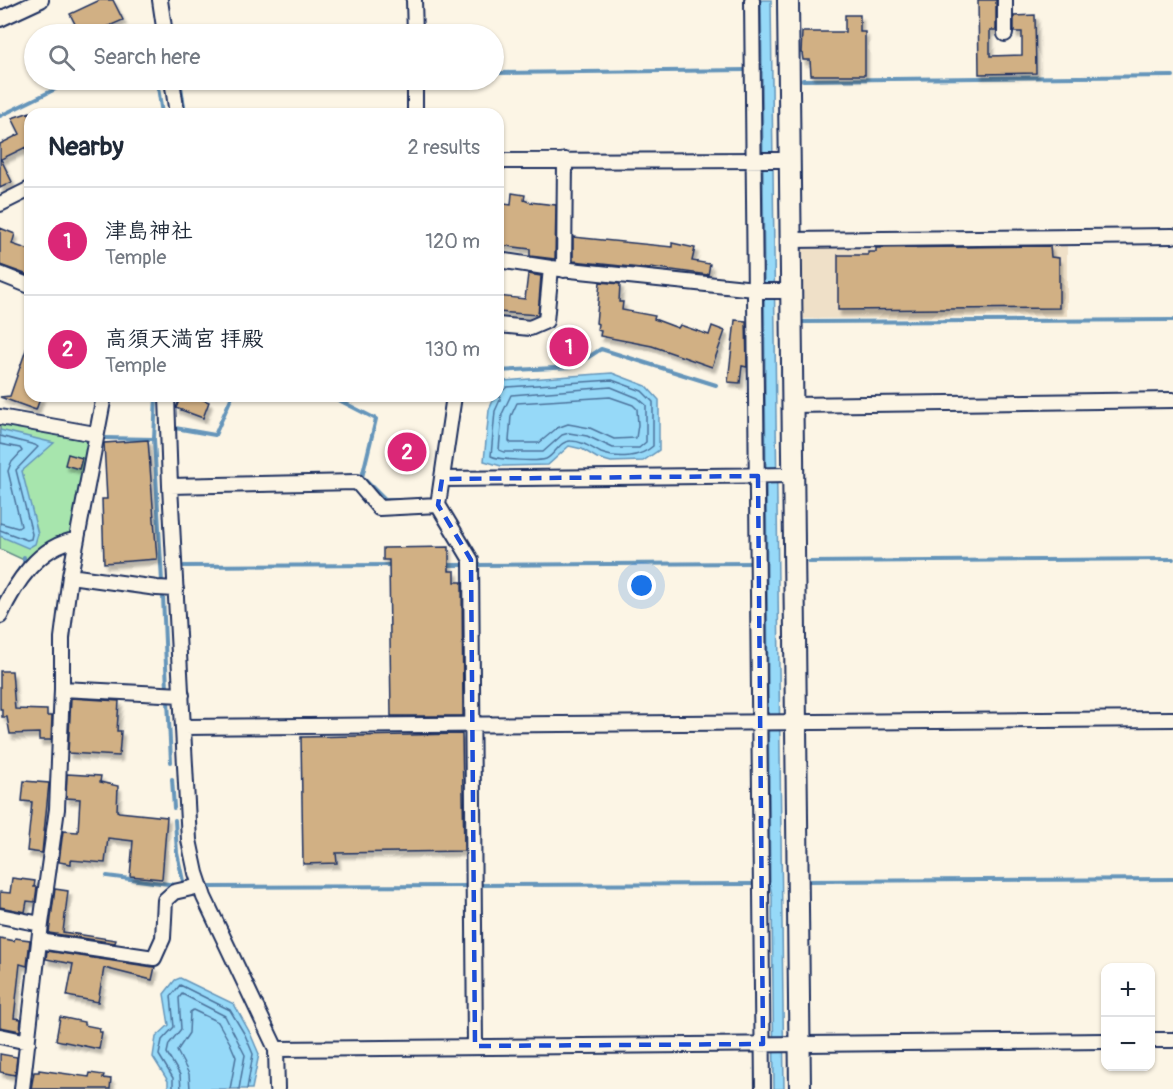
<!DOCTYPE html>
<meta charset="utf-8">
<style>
body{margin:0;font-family:Pangolin,"Klee One",sans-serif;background:#f6f6f7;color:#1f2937}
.controls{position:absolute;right:18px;bottom:18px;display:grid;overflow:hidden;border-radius:12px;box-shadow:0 2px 4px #0004}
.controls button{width:54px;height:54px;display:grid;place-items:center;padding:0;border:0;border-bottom:2px solid #e0e1e3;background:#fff;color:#1f2937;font:30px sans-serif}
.you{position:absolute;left:642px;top:586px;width:21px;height:21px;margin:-15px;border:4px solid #fff;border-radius:50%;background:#1a73e8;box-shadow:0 0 0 9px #1a73e833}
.badge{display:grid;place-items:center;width:39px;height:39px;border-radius:50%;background:#db2777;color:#fff;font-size:20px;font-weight:700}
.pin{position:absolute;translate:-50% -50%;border:3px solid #fff;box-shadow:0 2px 6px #0006}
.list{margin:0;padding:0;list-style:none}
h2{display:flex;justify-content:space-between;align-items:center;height:78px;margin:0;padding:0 24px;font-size:26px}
h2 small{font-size:20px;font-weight:400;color:#747a83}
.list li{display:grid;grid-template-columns:39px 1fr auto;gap:18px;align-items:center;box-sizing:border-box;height:108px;padding:0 24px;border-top:2px solid #e0e1e3}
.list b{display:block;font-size:22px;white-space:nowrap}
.list p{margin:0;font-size:20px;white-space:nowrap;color:#747a83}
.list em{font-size:20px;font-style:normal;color:#747a83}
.icon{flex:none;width:33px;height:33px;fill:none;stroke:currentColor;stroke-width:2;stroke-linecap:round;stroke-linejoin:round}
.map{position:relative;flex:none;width:1173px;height:1089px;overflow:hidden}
.search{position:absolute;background:#fff;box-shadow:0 2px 4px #0004;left:24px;top:24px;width:480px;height:66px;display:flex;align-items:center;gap:15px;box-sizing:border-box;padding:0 21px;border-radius:33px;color:#747a83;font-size:22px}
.panel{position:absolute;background:#fff;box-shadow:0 2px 4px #0004;left:24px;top:108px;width:480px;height:294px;border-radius:18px}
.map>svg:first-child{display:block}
</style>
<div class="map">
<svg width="1173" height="1089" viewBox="0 0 1173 1089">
<defs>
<filter id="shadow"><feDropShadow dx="3" dy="5" stdDeviation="1.5" flood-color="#0004"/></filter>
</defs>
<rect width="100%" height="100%" fill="#fcf5e5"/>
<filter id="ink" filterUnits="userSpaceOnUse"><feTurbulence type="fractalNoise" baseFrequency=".0167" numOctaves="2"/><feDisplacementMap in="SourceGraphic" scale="12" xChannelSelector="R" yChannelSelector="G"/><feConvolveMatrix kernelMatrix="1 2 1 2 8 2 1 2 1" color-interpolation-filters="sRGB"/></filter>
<g filter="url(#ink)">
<path fill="#efe0c8" d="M1067,243V316L801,319L799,250L802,246Z"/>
<path fill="#a7e5ad" stroke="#618a86" stroke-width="1.5" d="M0,424L90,441L72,532L28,562L0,549Z"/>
<path fill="#96d9f8" stroke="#6595ba" stroke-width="1.5" d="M761,0H771L784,1089H774L772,896L770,885H767V882L770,881L762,72H759V69L762,68Z
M612,373L646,386L659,400V450L643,461L611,462L597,458L582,449L569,446L548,465L501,466L484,461L489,410L495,396H498V391L503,381Z
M0,430L54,443L22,471L38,534L35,544L28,548L0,536Z
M180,978L234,1004L250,1033L259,1054L252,1089H168V1081L153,1057L156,1037L169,1025L164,994L175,980Z"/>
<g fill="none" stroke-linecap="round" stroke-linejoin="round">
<path stroke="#4c739c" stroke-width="1.5" d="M612,380L642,391L653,402V446C640,458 617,459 601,453C591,448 583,441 571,441C560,440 555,455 546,459C537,462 499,460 491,456L495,411L500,400V393L507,387Z
M611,387L638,398L646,405V442L639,448H613L587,436L569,433L562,435L543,452H504L499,450L502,414L511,395Z
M610,397L633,405L637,409L638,425L636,438L614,439L590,428L568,424L557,428L539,443H511L509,441L511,416L517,403Z
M0,436L35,445L38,447L16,470L32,534L31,539L27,540L0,530
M0,444L20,448L22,451L11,463L8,471L21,526L18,528L0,523
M173,1089V1078L159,1055L162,1040L174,1027L171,996L180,985L230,1010L245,1035L253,1054L247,1089
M181,1089L180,1075L167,1053L169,1044L181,1029L179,998L182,994L225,1016L245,1055L239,1089
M190,1089L189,1074L177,1051L189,1033L190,1012L193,1010L218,1022L230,1043L236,1057L230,1089"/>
<path stroke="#6595ba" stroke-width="4" d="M494,73L747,70
M157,80L162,114
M180,80L185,113
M803,80L1173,76
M0,116L74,80
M802,322L1173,320
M498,371L573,367L601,349L716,385
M156,396L154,439L162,582
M331,396L376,419L362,477L385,500H401
M175,428L215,435L232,396
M105,438L154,439
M24,561V557
M809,562L1173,559
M445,565H467
M477,565L752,563
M184,566L393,565
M15,577L20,568
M163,596L167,689
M168,700L171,762
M172,779L174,808
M107,876L184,886L177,853L175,820
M809,881L1173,879
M479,885L754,884
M209,887L469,886"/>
</g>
<path fill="#d1b084" stroke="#1b2f5e" stroke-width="1.5" filter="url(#shadow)" d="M100,0H113L123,20L91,34H53L75,24L70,14Z
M978,0H996V30H990V56L1022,55V32H1014V16L1035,15L1036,73L979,74Z
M845,15H860V32H865V75H811L810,60H803L802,53H801L802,32H845Z
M30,112V155L26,147L1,159L12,182L0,188V144L20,134L12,118Z
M512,193L525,195L524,200L529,202L556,205L555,259L530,256V249L498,245V203L511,205Z
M0,228L15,234L12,244L30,250V269L28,275L0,265Z
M573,237L672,247V243L695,248L692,261L710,264L708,275L651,267L650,269L573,261Z
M1050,246L1051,257L1059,258V308L838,310V255H868V252H876V248Z
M528,274L541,276L538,315L498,312V296L525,299Z
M600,282L620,284L619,302H623L622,310L655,316L654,319L678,328L680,325L709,335L712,326L725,331L712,367L652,346L600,336L601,331L597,330L598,324L596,323Z
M735,320L746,321L747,367L742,366L740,383L728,382Z
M28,344L30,345V396H41L36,410L0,397L10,396Z
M181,396H193L209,402L203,418L176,408Z
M148,440L157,559L104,563L102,499H107L104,443Z
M400,444L418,448L415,461L397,457Z
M68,454L82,458L79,469L65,465Z
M449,547V571H455V582H462L463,716H391L389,560H383V548Z
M0,671H12L15,709L47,710V716H52L51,740H39V733L10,734L7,717H2V709H0Z
M71,698L119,701L117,731H121L119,756L68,753Z
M462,734L464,851L336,853L337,863L303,864L301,737Z
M67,774L101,776L100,782L118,786L117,811L119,812L167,817L162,879L130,876L133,841L108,838L105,863L71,860V864L59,862L63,831L78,832L80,799L66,798Z
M24,781L49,783L42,853L27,851L32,802L22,801Z
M12,878L35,881L34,887H37L35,902L27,901L25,912L0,907V892L10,893Z
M55,889L68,891L63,932L116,940L115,943L49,933Z
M0,938L14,941L15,938L30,940L27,966L20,964L14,1018L21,1019L20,1031L0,1027Z
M47,951L153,967H155L152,980L104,968L98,1002L67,996L73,964L46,959Z
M60,1017L84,1022V1025L100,1028L99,1032H102L99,1049L56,1040Z
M0,1054L17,1057L15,1075L0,1072Z
M39,1070L89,1077L90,1073L104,1075L103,1078L111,1079L110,1089H31L34,1072H39Z"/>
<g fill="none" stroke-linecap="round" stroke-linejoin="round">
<g stroke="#1b2f5e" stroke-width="18">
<path id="street" d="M160,0L165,34
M414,0L415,34
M752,0L763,1089
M1005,0V34
M0,19L41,0
M172,80L177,114
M415,80V114
M498,161L789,160
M0,204L30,189
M790,240L1173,236
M498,260L551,268L755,289
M564,270L565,160
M0,274L30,286
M755,291H790
M498,325L530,328L546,321L551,268
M167,396L170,486L189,840L196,873L204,897L276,1049L277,1089
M454,396L438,505L471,560L475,1046
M791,405L1173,400
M0,417L95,434
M442,479L792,475
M170,486L357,482L379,508L438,505
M70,576L157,588L176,589
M0,616C14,585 39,545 76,540
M62,689L182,695
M183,727L1173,719
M0,916L41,924
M39,941L154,958L163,938L165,900L174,892L200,886
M0,1036L28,1042
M1150,1040H1173
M276,1049L1106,1041
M22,1089L41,924L57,809L62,689V638L70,576L104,396"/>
</g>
<g stroke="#1b2f5e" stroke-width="24">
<path id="secondary" d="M788,0L800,1089"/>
</g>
<use href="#street" stroke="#fcf5e5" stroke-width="14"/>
<use href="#secondary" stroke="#fcf5e5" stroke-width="20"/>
</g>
</g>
<path fill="none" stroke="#1d4ed8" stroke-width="4.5" stroke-dasharray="12 8" stroke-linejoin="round" d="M758,476L763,1044L475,1046L471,560L438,505L442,479Z"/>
</svg>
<div class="controls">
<button>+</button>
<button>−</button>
</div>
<div class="you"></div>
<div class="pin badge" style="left:569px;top:347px">1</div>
<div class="pin badge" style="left:407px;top:452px">2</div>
<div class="search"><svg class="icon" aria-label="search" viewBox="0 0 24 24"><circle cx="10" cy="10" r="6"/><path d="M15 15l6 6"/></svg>Search here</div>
<section class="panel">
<h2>Nearby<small>2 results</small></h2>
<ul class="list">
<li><span class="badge">1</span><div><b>津島神社</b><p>Temple</p></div><em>120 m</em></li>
<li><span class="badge">2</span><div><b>高須天満宮 拝殿</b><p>Temple</p></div><em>130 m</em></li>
</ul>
</section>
</div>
